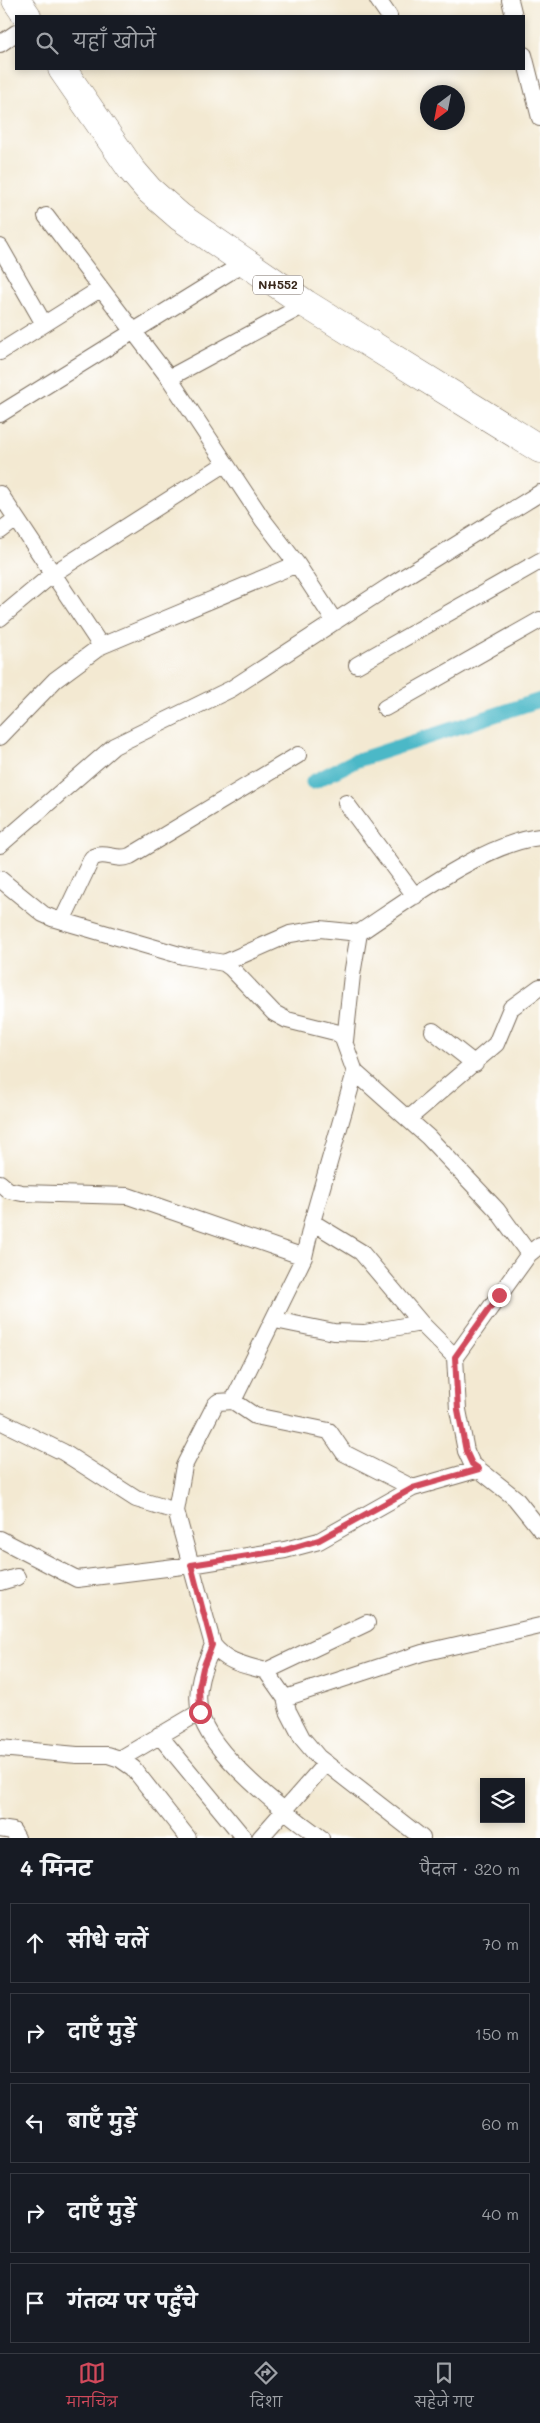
<!DOCTYPE html>
<html lang="hi">
<meta charset="utf-8">
<style>
body{margin:0;font-family:Mali,"Playpen Sans Deva",sans-serif;background:#20242c;color:#f1f3f6}
.controls{position:absolute;right:15px;bottom:15px;display:grid;overflow:hidden;border-radius:0px;box-shadow:0 2px 8px #0003}
.controls button{width:45px;height:45px;display:grid;place-items:center;padding:0;border:0;border-bottom:1px solid #363941;background:#171b24;color:#f1f3f6;font:25px sans-serif}
.compass{position:absolute;left:420px;top:85px;width:45px;height:45px;border-radius:50%;background:#171b24;box-shadow:0 2px 8px #0003;rotate:212deg}
.stop{position:absolute;width:15px;height:15px;margin:-11px;border:4px solid #d1495b;border-radius:50%;background:#fff}
.stop.end{background:#d1495b;border-color:#fff;box-shadow:0 1px 5px #0008}
.list{margin:0;padding:0;list-style:none}
h2{display:flex;justify-content:space-between;align-items:center;height:65px;margin:0;padding:0 20px;font-size:21px}
h2 small{font-size:16px;font-weight:400;color:#9ea1a6}
.list li{display:grid;grid-template-columns:32px 1fr auto;gap:15px;align-items:center;box-sizing:border-box;height:80px;margin:0 10px 10px;padding:0 10px;border:1px solid #363941;border-radius:0px}
.list b{display:block;font-size:19px;white-space:nowrap}
.list em{font-size:16px;font-style:normal;color:#9ea1a6}
.icon{flex:none;width:28px;height:28px;fill:none;stroke:currentColor;stroke-width:2;stroke-linecap:round;stroke-linejoin:round}
.map{position:relative;flex:none;width:540px;height:1838px;overflow:hidden}
.search{position:absolute;background:#171b24;box-shadow:0 2px 8px #0003;left:15px;right:15px;top:15px;height:55px;display:flex;align-items:center;gap:12px;box-sizing:border-box;padding:0 18px;border-radius:0px;color:#9ea1a6;font-size:19px}
.sheet{height:515px;background:#171b24}
nav{display:flex;justify-content:space-around;align-items:center;box-sizing:border-box;height:70px;border-top:1px solid #363941;background:#171b24;font-size:14px;color:#9ea1a6}
nav a{display:grid;justify-items:center;gap:2px}
nav .on{color:#d1495b}
.map>svg:first-child{display:block}
</style>
<div class="map">
<svg width="540" height="1838" viewBox="0 0 540 1838">
<rect width="100%" height="100%" fill="#fff"/>
<filter id="ink" filterUnits="userSpaceOnUse"><feTurbulence type="fractalNoise" baseFrequency=".02" numOctaves="2"/><feDisplacementMap in="SourceGraphic" scale="10" xChannelSelector="R" yChannelSelector="G"/><feConvolveMatrix kernelMatrix="1 2 1 2 8 2 1 2 1" color-interpolation-filters="sRGB"/></filter>
<filter id="wash" filterUnits="userSpaceOnUse"><feTurbulence type="fractalNoise" baseFrequency=".0096" numOctaves="4" result="noise"/><feDisplacementMap in="SourceGraphic" scale="20" xChannelSelector="R" yChannelSelector="G"/><feGaussianBlur stdDeviation="1.12" result="paint"/><feColorMatrix in="noise" values="0 0 0 0 0 0 0 0 0 0 0 0 0 0 0 0 0 1.4 0 .05"/><feComposite in="paint" operator="in"/></filter>
<g filter="url(#wash)">
<rect width="100%" height="100%" fill="#f3e9d2"/>
<g fill="none" stroke-linecap="round" stroke-linejoin="round">
<path stroke="#4bb8c7" stroke-width="15" d="M313,782L355,761L540,700"/>
</g>
</g>
<g filter="url(#ink)">
<g fill="none" stroke-linecap="round" stroke-linejoin="round">
<g stroke="#7b6d5d" stroke-width="18">
<path id="street" d="M378,0L389,16
M510,0L514,16
M0,44L16,33
M524,55L540,118
M46,216L169,378L263,520L297,564L335,622
M0,247L44,324
M0,352L100,289
M169,378L306,304
M0,414L244,263
M0,494L101,646
M0,531L16,519
M0,618L54,573L225,464
M357,665L540,561
M385,708L540,620
M0,737L55,680L101,646L297,564
M346,803L415,896
M0,845L114,746L231,689L388,587L540,493
M0,879L43,914L52,918L183,956L224,963L231,968L274,1013L287,1020L335,1032L342,1036L355,1072L428,1137L497,1210L529,1254
M62,921L92,858C106,850 115,862 130,856L298,755
M224,963L290,934L320,929L359,933
M433,1031L475,1064
M345,1041L352,975L359,933C407,901 484,843 540,837
M355,1072L312,1222L304,1257L233,1401L218,1402L215,1405L184,1466L176,1511L213,1645C227,1663 245,1665 266,1671L285,1698L288,1711L302,1738L318,1757L422,1838
M408,1119L496,1044L511,1008L540,987
M0,1183L8,1190L22,1193L128,1196L304,1257
M312,1222L361,1252L421,1323L455,1357
M540,1245L529,1254L455,1357L458,1410L466,1451L472,1464L515,1498L540,1529
M275,1320L334,1332L365,1333L421,1323
M233,1401L255,1416L329,1431L344,1453L413,1488
M0,1421L63,1452L136,1499L176,1511
M0,1539L77,1579L191,1565L285,1550L319,1541L413,1488L479,1469
M0,1582L17,1577
M213,1645C204,1666 194,1689 200,1712C209,1754 286,1813 321,1838
M266,1671L367,1623
M285,1698L422,1653L540,1626
M159,1735L244,1838
M0,1748L77,1755H108L120,1759L133,1768L188,1838
M120,1759L200,1712
M0,1829L13,1831L17,1838
M260,1838L326,1763"/>
</g>
<g stroke="#7b6d5d" stroke-width="29">
<path id="highway" d="M16,0L27,16
M62,69L131,169L149,190L180,217L306,304L540,449"/>
</g>
<use href="#street" stroke="#fff" stroke-width="16"/>
<use href="#highway" stroke="#fff" stroke-width="28"/>
</g>
</g>
<g fill="none" stroke-linecap="round" stroke-linejoin="round" filter="url(#ink)">
<path stroke="#d1495b" stroke-width="6" d="M200,1712L199,1687L203,1668L212,1645L191,1565L285,1550L319,1540L413,1488L479,1469L472,1464L466,1451L458,1410L455,1357L499,1295"/>
</g>
<g text-anchor="middle" stroke-width="5" stroke-linejoin="round" paint-order="stroke">
<rect fill="#fff" stroke="#766a62" stroke-width="1" x="253" y="275.5" width="50" height="19" rx="4"/>
<g font-size="12" font-weight="bold" fill="#3b2a1e">
<text x="278" y="289">NH552</text>
</g>
</g>
</svg>
<div class="controls">
<button><svg class="icon" aria-label="layers" viewBox="0 0 24 24"><path d="M12 4l9 5-9 5-9-5zM3 14l9 5 9-5"/></svg></button>
</div>
<svg class="compass" viewBox="-18 -18 36 36"><path d="M0-13l5 13h-10z" fill="#e53935"/><path d="M0 13l5-13h-10z" fill="#9ea1a6"/></svg>
<div class="stop" style="left:200px;top:1712px"></div>
<div class="stop end" style="left:499px;top:1295px"></div>
<div class="search"><svg class="icon" aria-label="search" viewBox="0 0 24 24"><circle cx="10" cy="10" r="6"/><path d="M15 15l6 6"/></svg>यहाँ खोजें</div>
</div>
<section class="sheet">
<h2>4 मिनट<small>पैदल · 320 m</small></h2>
<ul class="list">
<li><svg class="icon" aria-label="ahead" viewBox="0 0 24 24"><path d="M12 20V5M6 11l6-6 6 6"/></svg><div><b>सीधे चलें</b></div><em>70 m</em></li>
<li><svg class="icon" aria-label="right" viewBox="0 0 24 24"><path d="M7 20v-9h11M14 6l5 5-5 5"/></svg><div><b>दाएँ मुड़ें</b></div><em>150 m</em></li>
<li><svg class="icon" aria-label="left" viewBox="0 0 24 24"><path d="M17 20v-9H6M10 6l-5 5 5 5"/></svg><div><b>बाएँ मुड़ें</b></div><em>60 m</em></li>
<li><svg class="icon" aria-label="right" viewBox="0 0 24 24"><path d="M7 20v-9h11M14 6l5 5-5 5"/></svg><div><b>दाएँ मुड़ें</b></div><em>40 m</em></li>
<li><svg class="icon" aria-label="arrive" viewBox="0 0 24 24"><path d="M6 21V4h12l-3 4 3 4H6"/></svg><div><b>गंतव्य पर पहुँचे</b></div></li>
</ul>
</section>
<nav>
<a class="on"><svg class="icon" aria-label="map" viewBox="0 0 24 24"><path d="M3 6l6-2 6 2 6-2v14l-6 2-6-2-6 2zM9 4v14M15 6v14"/></svg>मानचित्र</a>
<a><svg class="icon" aria-label="directions" viewBox="0 0 24 24"><path d="M12 3l9 9-9 9-9-9zM9 14v-3h6M13 9l2 2-2 2"/></svg>दिशा</a>
<a><svg class="icon" aria-label="saved" viewBox="0 0 24 24"><path d="M7 4h10v16l-5-4-5 4z"/></svg>सहेजे गए</a>
</nav>
